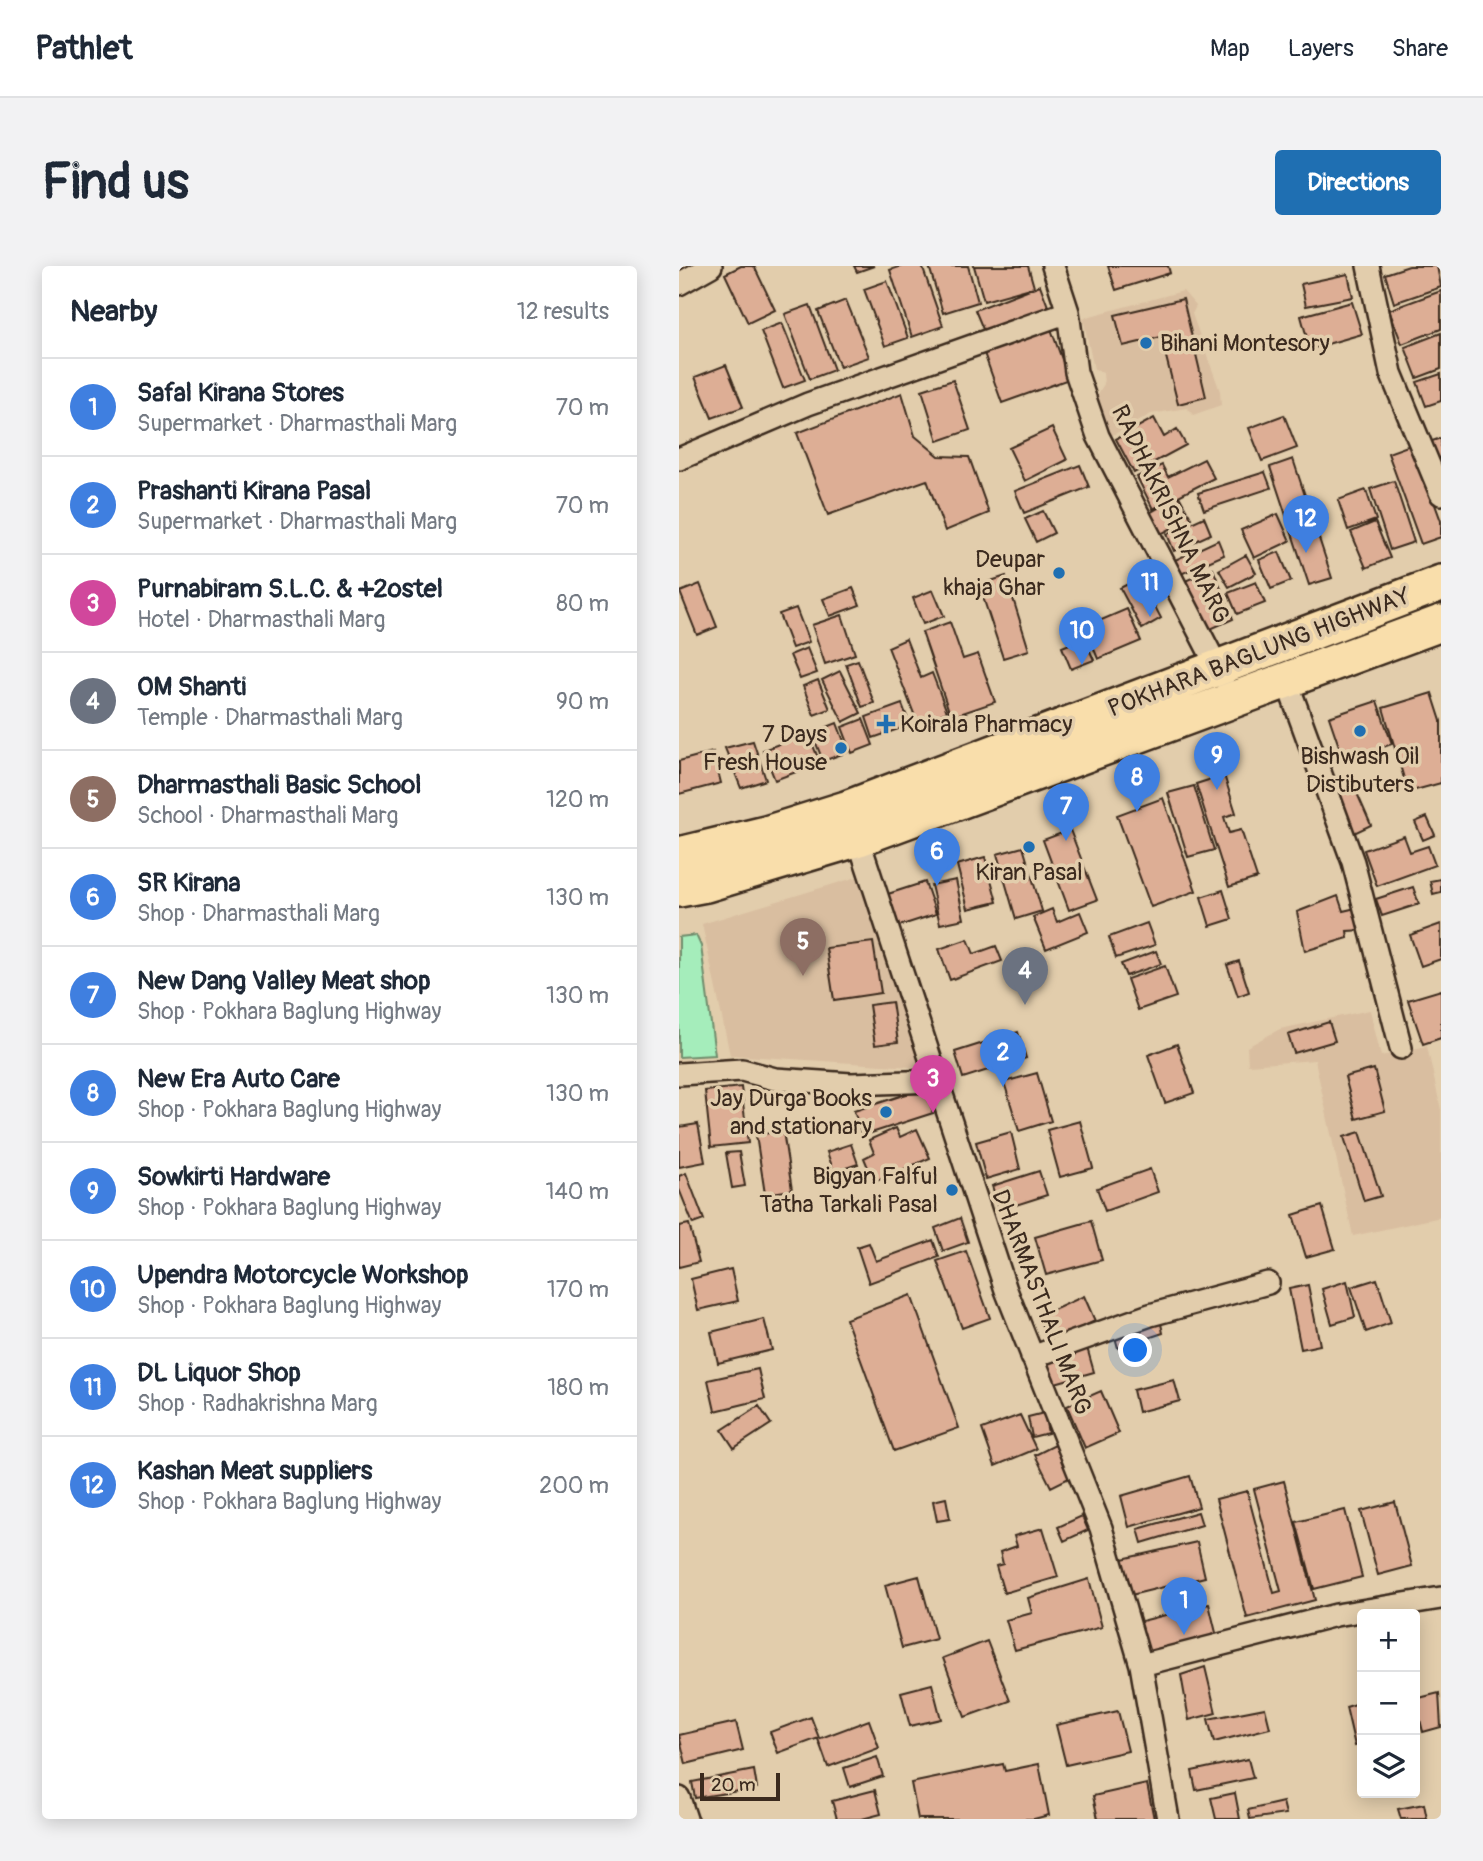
<!DOCTYPE html>
<meta charset="utf-8">
<style>
body{margin:0;font-family:Pangolin,sans-serif;background:#f2f2f3;color:#1f2937}
.controls{position:absolute;right:21px;bottom:21px;display:grid;overflow:hidden;border-radius:7px;box-shadow:0 4px 18px #0003}
.controls button{width:63px;height:63px;display:grid;place-items:center;padding:0;border:0;border-bottom:2px solid #e0e1e3;background:#fff;color:#1f2937;font:35px sans-serif}
.scale{position:absolute;left:21px;bottom:18px;width:80px;box-sizing:border-box;padding-left:7px;border:4px solid #3b2a1e;border-top:0;font-size:19px;line-height:24px;white-space:nowrap;color:#3b2a1e;-webkit-text-stroke:5px #e2cdac;paint-order:stroke}
.you{position:absolute;left:457px;top:1085px;width:24px;height:24px;margin:-18px;border:5px solid #fff;border-radius:50%;background:#1a73e8;box-shadow:0 0 0 10px #1a73e833}
.badge{display:grid;place-items:center;width:46px;height:46px;border-radius:50%;background:#1f6fb2;color:#fff;font-size:23px;font-weight:700}
.pin{position:absolute;translate:-50% -58px;filter:drop-shadow(0 2px 4px #0008)}
.pin::after{content:'';position:absolute;top:37px;width:24px;height:21px;background:inherit;clip-path:polygon(0 0,100% 0,50% 100%)}
.list{margin:0;padding:0;list-style:none}
h2{display:flex;justify-content:space-between;align-items:center;height:91px;margin:0;padding:0 28px;font-size:30px}
h2 small{font-size:23px;font-weight:400;color:#747a83}
.list li{display:grid;grid-template-columns:46px 1fr auto;gap:21px;align-items:center;box-sizing:border-box;height:98px;padding:0 28px;border-top:2px solid #e0e1e3}
.list b{display:block;font-size:26px;white-space:nowrap}
.list p{margin:0;font-size:23px;white-space:nowrap;color:#747a83}
.list em{font-size:23px;font-style:normal;color:#747a83}
.icon{flex:none;width:38px;height:38px;fill:none;stroke:currentColor;stroke-width:2;stroke-linecap:round;stroke-linejoin:round}
.map{position:relative;flex:none;width:762px;height:1553px;overflow:hidden;border-radius:7px}
header{display:flex;align-items:center;gap:42px;box-sizing:border-box;height:98px;padding:0 35px;background:#fff;border-bottom:2px solid #e0e1e3}
header strong{font-size:33px}
nav{display:flex;gap:38px;margin-inline-start:auto;font-size:24px}
.intro{display:flex;align-items:center;justify-content:space-between;box-sizing:border-box;height:168px;padding:0 42px}
h1{margin:0;font-size:49px}
.button{padding:18px 32px;border-radius:7px;background:#1f6fb2;color:#fff;font-size:24px;font-weight:700}
main{display:flex;gap:42px;padding:0 42px}
aside{flex:1;background:#fff;border-radius:7px;box-shadow:0 4px 18px #0003}
.map>svg:first-child{display:block}
</style>
<header>
<strong>Pathlet</strong>
<nav><a>Map</a><a>Layers</a><a>Share</a></nav>
</header>
<div class="intro"><h1>Find us</h1><a class="button">Directions</a></div>
<main>
<aside>
<h2>Nearby<small>12 results</small></h2>
<ul class="list">
<li><span class="badge" style="background:#3f7fe0">1</span><div><b>Safal Kirana Stores</b><p>Supermarket · Dharmasthali Marg</p></div><em>70 m</em></li>
<li><span class="badge" style="background:#3f7fe0">2</span><div><b>Prashanti Kirana Pasal</b><p>Supermarket · Dharmasthali Marg</p></div><em>70 m</em></li>
<li><span class="badge" style="background:#d1479c">3</span><div><b>Purnabiram S.L.C. &amp; +2ostel</b><p>Hotel · Dharmasthali Marg</p></div><em>80 m</em></li>
<li><span class="badge" style="background:#6b7280">4</span><div><b>OM Shanti</b><p>Temple · Dharmasthali Marg</p></div><em>90 m</em></li>
<li><span class="badge" style="background:#8d6e63">5</span><div><b>Dharmasthali Basic School</b><p>School · Dharmasthali Marg</p></div><em>120 m</em></li>
<li><span class="badge" style="background:#3f7fe0">6</span><div><b>SR Kirana</b><p>Shop · Dharmasthali Marg</p></div><em>130 m</em></li>
<li><span class="badge" style="background:#3f7fe0">7</span><div><b>New Dang Valley Meat shop</b><p>Shop · Pokhara Baglung Highway</p></div><em>130 m</em></li>
<li><span class="badge" style="background:#3f7fe0">8</span><div><b>New Era Auto Care</b><p>Shop · Pokhara Baglung Highway</p></div><em>130 m</em></li>
<li><span class="badge" style="background:#3f7fe0">9</span><div><b>Sowkirti Hardware</b><p>Shop · Pokhara Baglung Highway</p></div><em>140 m</em></li>
<li><span class="badge" style="background:#3f7fe0">10</span><div><b>Upendra Motorcycle Workshop</b><p>Shop · Pokhara Baglung Highway</p></div><em>170 m</em></li>
<li><span class="badge" style="background:#3f7fe0">11</span><div><b>DL Liquor Shop</b><p>Shop · Radhakrishna Marg</p></div><em>180 m</em></li>
<li><span class="badge" style="background:#3f7fe0">12</span><div><b>Kashan Meat suppliers</b><p>Shop · Pokhara Baglung Highway</p></div><em>200 m</em></li>
</ul>
</aside>
<div class="map">
<svg width="762" height="1553" viewBox="0 0 762 1553">
<rect width="100%" height="100%" fill="#e2cdac"/>
<filter id="ink" filterUnits="userSpaceOnUse"><feTurbulence type="fractalNoise" baseFrequency=".0143" numOctaves="2"/><feDisplacementMap in="SourceGraphic" scale="14" xChannelSelector="R" yChannelSelector="G"/><feConvolveMatrix kernelMatrix="1 2 1 2 8 2 1 2 1" color-interpolation-filters="sRGB"/></filter>
<g filter="url(#ink)">
<path fill="#d9bea0" d="M504,25L517,40L513,48L541,125L542,139L514,149L508,142L472,148L432,170L417,131L425,118L424,107L415,103L404,52Z
M178,611L248,802L51,789L23,658Z
M691,744L702,790L748,780L762,844V951L674,970L636,794L569,799L568,781L601,763Z"/>
<path fill="#a5edbb" stroke="#708c6c" stroke-width="2" d="M17,669L22,680L36,789L0,791V671Z"/>
<path fill="#ddae95" stroke="#3b2a1e" stroke-width="2" d="M62,0H75L96,44L69,57L46,8Z
M175,0H195L178,6Z
M223,0H243L264,60L233,71L211,4Z
M250,0H289L299,36L264,47Z
M295,0H349L355,21L305,35Z
M429,0H489L491,7L437,24Z
M730,0H758L762,21L715,37L706,8Z
M669,8L674,31L627,40L622,18Z
M208,15L229,72L206,80L185,23Z
M361,19L370,43L306,68L296,44Z
M762,25V63L723,78L710,44Z
M504,33L527,131L499,138L482,71L444,80L436,49Z
M167,34L190,91L161,101L139,45Z
M673,36L683,68L631,83L622,50Z
M131,39L155,104L131,113L106,48Z
M103,57L126,114L104,122L82,65Z
M372,63L390,113L323,137L305,87Z
M762,67V103L738,112L726,81Z
M47,99L64,141L33,152L16,111Z
M762,108V135L747,140L738,116Z
M274,114L291,164L259,175L243,124Z
M223,127L236,170L260,190L290,191L310,247L266,265L248,214L149,249L118,167Z
M605,149L618,182L583,195L570,162Z
M475,152L485,171L498,163L507,179L455,207L437,173Z
M373,162L388,194L346,215L330,182Z
M762,172V205L750,176Z
M734,178L762,255V271L742,278L709,187Z
M525,193L535,212L474,243L458,211L483,199L489,211Z
M614,193L653,312L630,319L591,201Z
M401,199L410,221L345,247L336,225Z
M586,206L592,222L525,244L519,227Z
M715,215L735,276L711,284L691,223Z
M687,224L697,254L669,264L659,234Z
M500,230L512,252L480,269L469,248Z
M364,245L375,267L357,276L346,253Z
M599,248L611,275L575,292L562,264Z
M525,251L532,268L495,285L488,268Z
M696,256L711,292L687,302L672,266Z
M539,274L545,289L502,308L496,294Z
M600,286L612,315L592,323L580,294Z
M567,289L577,307L550,321L540,304Z
M534,303L554,353L527,365L506,315Z
M327,310L350,384L324,392L300,319Z
M461,312L482,352L463,363L441,322Z
M577,316L586,337L558,348L549,327Z
M21,318L38,361L18,369L1,326Z
M174,322L181,339L151,350L144,333Z
M254,324L265,350L244,358L234,332Z
M117,342L130,376L113,382L100,348Z
M448,343L462,375L419,393L406,361Z
M163,349L176,388L146,398L133,359Z
M271,356L284,393L299,388L316,436L272,451L243,366Z
M405,372L415,394L392,403L383,381Z
M227,373L242,412L253,407L268,446L239,458L209,381Z
M128,382L138,407L121,413L111,389Z
M179,394L195,437L183,441L167,398Z
M161,405L182,447L164,456L143,414Z
M139,414L151,443L135,449L124,420Z
M753,427L762,455V517L729,526L704,442Z
M698,435L713,478L665,495L650,451Z
M223,438L231,459L194,472L187,451Z
M184,453L194,479L173,487L163,461Z
M158,457L169,486L144,495L133,467Z
M129,467L141,497L96,514L84,484Z
M74,475L87,514L62,522L46,482Z
M34,486L42,517L0,528V495Z
M545,509L557,547L545,551L550,567L562,564L578,612L550,621L517,518Z
M670,509L692,559L673,568L650,518Z
M515,520L535,584L509,591L489,527Z
M484,532L517,625L472,641L438,549Z
M748,551L756,569L744,574L736,556Z
M391,564L418,634L390,644L364,574Z
M725,570L731,586L749,580L756,599L698,620L685,584Z
M344,581L363,645L337,653L318,588Z
M306,591L318,636L289,643L278,599Z
M762,613V626L754,628L751,615Z
M277,614L285,653L261,658L252,619Z
M246,616L257,648L220,660L209,628Z
M734,621L740,638L703,650L697,633Z
M544,624L553,653L531,660L522,631Z
M659,630L664,645L677,642L684,664L668,665L669,672L626,685L618,646Z
M373,643L378,656L401,646L409,666L367,683L354,651Z
M468,657L476,679L437,692L430,671Z
M762,658V693L742,700L731,669Z
M289,673L295,688L317,680L323,695L271,714L260,683Z
M194,676L202,727L155,734L147,682Z
M477,685L482,698L447,710L442,698Z
M560,695L570,726L559,730L548,699Z
M486,700L497,731L459,744L448,713Z
M762,724V772L744,778L729,734Z
M213,736L219,776L196,779L190,739Z
M650,756L656,775L615,787L609,769Z
M339,766L347,792L284,812L276,786Z
M498,778L515,827L486,837L469,789Z
M695,803L706,845L677,853L666,811Z
M358,807L372,855L340,865L325,816Z
M62,821L69,877L32,881L26,825Z
M246,822L254,847L183,870L175,845Z
M401,855L414,902L381,911L368,864Z
M19,858L26,896L0,901V861Z
M217,862L221,871L238,863L251,892L195,916L185,892L195,887L190,874Z
M104,865L113,924L86,928L77,869Z
M332,866L341,903L307,913L297,876Z
M681,866L702,930L685,935L665,871Z
M172,878L179,898L155,906L148,886Z
M60,886L66,920L53,922L47,887Z
M471,903L479,926L426,945L418,922Z
M360,905L368,929L321,944L313,920Z
M7,907L25,954L14,958L0,923V910Z
M643,940L656,983L627,991L614,949Z
M281,952L289,976L264,985L256,962Z
M412,955L423,994L367,1009L356,971Z
M10,958L20,996L0,1001V960Z
M254,974L260,991L190,1017L178,981L190,977L197,995Z
M287,985L311,1052L283,1062L258,995Z
M52,1003L59,1035L19,1044L12,1013Z
M698,1013L712,1057L687,1066L672,1021Z
M668,1015L676,1051L653,1058L643,1023Z
M629,1019L641,1079L622,1083L610,1023Z
M232,1029L280,1162L215,1185L167,1053Z
M405,1030L416,1055L371,1076L359,1051Z
M480,1048L484,1067L439,1082L434,1064Z
M85,1053L93,1084L39,1097L32,1066Z
M407,1078L415,1106L369,1119L361,1092Z
M79,1103L86,1133L36,1145L29,1114Z
M495,1114L501,1135L459,1146L454,1124Z
M422,1125L440,1167L406,1182L388,1140Z
M80,1140L92,1158L55,1182L43,1164Z
M365,1147L369,1167L353,1171L349,1151Z
M341,1149L357,1183L316,1200L303,1163Z
M376,1179L392,1211L372,1221L356,1189Z
M511,1210L520,1241L450,1261L442,1230Z
M605,1215L636,1334L568,1352L537,1233L568,1225L595,1327L602,1325L575,1223Z
M267,1232L271,1253L258,1255L254,1235Z
M716,1236L733,1300L699,1309L682,1245Z
M666,1244L683,1311L635,1323L617,1256Z
M519,1246L523,1259L463,1277L459,1263Z
M403,1250L409,1264L385,1275L379,1261Z
M364,1262L379,1311L325,1327L317,1300L324,1298L321,1286L338,1280L335,1270Z
M518,1276L526,1311L452,1329L443,1293Z
M240,1310L257,1373L223,1382L206,1319Z
M410,1313L423,1361L336,1384L327,1354L353,1347L349,1332Z
M530,1338L538,1371L463,1389L455,1357Z
M308,1375L331,1435L286,1451L264,1392Z
M526,1401L537,1447L510,1454L502,1409Z
M253,1418L262,1453L231,1460L222,1426Z
M760,1427L762,1461L744,1466L736,1433Z
M683,1436V1478L676,1480L667,1441Z
M586,1442L591,1462L535,1476L529,1453Z
M439,1445L449,1485L387,1499L377,1459Z
M132,1451L140,1472L99,1487L91,1466Z
M190,1454L200,1482L149,1501L139,1473Z
M57,1456L64,1484L7,1498L0,1469Z
M198,1491L204,1510L171,1521L165,1502Z
M569,1493L574,1512L517,1524L513,1505Z
M324,1498L326,1505L360,1498L370,1549L355,1553H239L232,1517Z
M75,1504L78,1522L16,1532L13,1516Z
M468,1518L475,1553H419L414,1530Z
M196,1524L202,1548L183,1553H158L153,1535Z
M556,1527L561,1553H537L532,1532Z
M604,1536L607,1548L571,1553L569,1544Z
M745,1538L748,1553H722L719,1543Z"/>
<g fill="none" stroke-linecap="round" stroke-linejoin="round">
<g stroke="#3b2a1e" stroke-width="26">
<path id="minor" d="M374,0L389,46L397,106L419,170L544,412
M689,0L712,107L762,228
M0,18L32,0
M0,193L129,138L389,46
M608,416L674,596L722,782
M176,563L327,1024L422,1262L462,1399L489,1553
M0,808L63,804L96,813L172,818L257,815
M353,1091L471,1049L589,1017
M462,1399L657,1349L762,1332
M0,1532L7,1553"/>
</g>
<g stroke="#3b2a1e" stroke-width="40">
<path id="trunk" d="M0,589L87,568L167,543L762,317
M0,623L27,618L180,572L762,357"/>
</g>
<use href="#minor" stroke="#e2cdac" stroke-width="21"/>
<use href="#trunk" stroke="#f9deab" stroke-width="35"/>
</g>
</g>
<g fill="#1f6fb2" stroke="#e2cdac" stroke-width="2.5">
<circle cx="467" cy="77" r="7"/>
<circle cx="380" cy="307" r="7"/>
<path d="M203.5 447.5h7v7h7v7h-7v7h-7v-7h-7v-7h7z"/>
<circle cx="681" cy="465" r="7"/>
<circle cx="162" cy="482" r="7"/>
<circle cx="350" cy="581" r="7"/>
<circle cx="207" cy="846" r="7"/>
<circle cx="273" cy="924" r="7"/>
</g>
<g text-anchor="middle" stroke-width="7" stroke-linejoin="round" paint-order="stroke">
<g font-size="24" fill="#3b2a1e" stroke="#e2cdac" text-anchor="end">
<text x="481" y="85" text-anchor="start">Bihani Montesory</text>
<text x="366" y="301">Deupar<tspan x="366" dy="28">khaja Ghar</tspan></text>
<text x="221" y="466" text-anchor="start">Koirala Pharmacy</text>
<text x="148" y="476">7 Days<tspan x="148" dy="28">Fresh House</tspan></text>
<text x="681" y="498" text-anchor="middle">Bishwash Oil<tspan x="681" dy="28">Distibuters</tspan></text>
<text x="350" y="614" text-anchor="middle">Kiran Pasal</text>
<text x="193" y="840">Jay Durga Books<tspan x="193" dy="28">and stationary</tspan></text>
<text x="259" y="918">Bigyan Falful<tspan x="259" dy="28">Tatha Tarkali Pasal</tspan></text>
</g>
<g font-size="24" fill="#3b2a1e" stroke="#e2cdac">
<text transform="translate(492 248) rotate(64)" y="8">RADHAKRISHNA MARG</text>
<text transform="translate(580 386) rotate(-21)" y="8">POKHARA BAGLUNG HIGHWAY</text>
<text transform="translate(363 1036) rotate(69)" y="8">DHARMASTHALI MARG</text>
</g>
</g>
</svg>
<div class="controls">
<button>+</button>
<button>−</button>
<button><svg class="icon" aria-label="layers" viewBox="0 0 24 24"><path d="M12 4l9 5-9 5-9-5zM3 14l9 5 9-5"/></svg></button>
</div>
<div class="scale">20 m</div>
<div class="you"></div>
<div class="pin badge" style="left:505px;top:1369px;background:#3f7fe0">1</div>
<div class="pin badge" style="left:324px;top:821px;background:#3f7fe0">2</div>
<div class="pin badge" style="left:254px;top:847px;background:#d1479c">3</div>
<div class="pin badge" style="left:346px;top:739px;background:#6b7280">4</div>
<div class="pin badge" style="left:124px;top:710px;background:#8d6e63">5</div>
<div class="pin badge" style="left:258px;top:620px;background:#3f7fe0">6</div>
<div class="pin badge" style="left:387px;top:575px;background:#3f7fe0">7</div>
<div class="pin badge" style="left:458px;top:546px;background:#3f7fe0">8</div>
<div class="pin badge" style="left:538px;top:524px;background:#3f7fe0">9</div>
<div class="pin badge" style="left:403px;top:399px;background:#3f7fe0">10</div>
<div class="pin badge" style="left:471px;top:351px;background:#3f7fe0">11</div>
<div class="pin badge" style="left:627px;top:287px;background:#3f7fe0">12</div>
</div>
</main>
